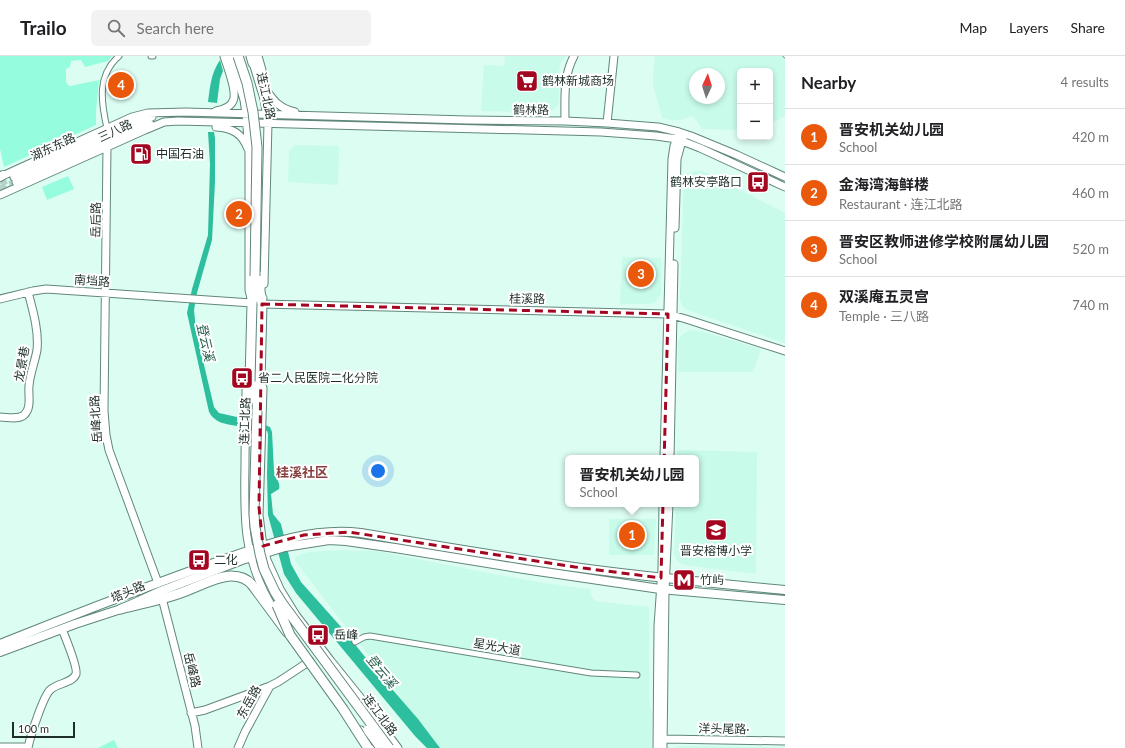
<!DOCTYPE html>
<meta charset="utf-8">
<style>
body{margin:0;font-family:Lato,"Noto Sans SC",sans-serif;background:#f2f2f2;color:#202124}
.controls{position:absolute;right:12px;top:12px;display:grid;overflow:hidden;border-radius:6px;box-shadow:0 2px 6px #0003}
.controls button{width:36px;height:36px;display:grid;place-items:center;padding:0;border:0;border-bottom:1px solid #e0e0e0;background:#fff;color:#202124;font:20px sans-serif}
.compass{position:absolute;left:689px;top:12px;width:36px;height:36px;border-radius:50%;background:#fff;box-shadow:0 2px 6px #0003;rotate:4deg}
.scale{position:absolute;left:12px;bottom:10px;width:63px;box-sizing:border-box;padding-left:4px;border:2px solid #1d2d28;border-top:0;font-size:11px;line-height:14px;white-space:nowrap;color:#1d2d28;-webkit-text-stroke:3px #fff;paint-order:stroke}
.you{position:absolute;left:378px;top:415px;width:14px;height:14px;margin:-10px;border:3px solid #fff;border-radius:50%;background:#1a73e8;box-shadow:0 0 0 6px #1a73e833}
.badge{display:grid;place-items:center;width:26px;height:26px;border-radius:50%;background:#ea580c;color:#fff;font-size:13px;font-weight:700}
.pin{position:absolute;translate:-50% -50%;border:2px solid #fff;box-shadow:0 1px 4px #0006}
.popup{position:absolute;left:565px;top:399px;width:134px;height:52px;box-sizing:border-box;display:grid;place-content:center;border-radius:6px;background:#fff;filter:drop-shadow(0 1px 3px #0005);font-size:13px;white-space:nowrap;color:#757577}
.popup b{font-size:15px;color:#202124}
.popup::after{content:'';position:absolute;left:50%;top:100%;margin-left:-8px;border:8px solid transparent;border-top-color:#fff}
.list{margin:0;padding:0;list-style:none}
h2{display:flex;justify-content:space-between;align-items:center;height:52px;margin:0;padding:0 16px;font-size:17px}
h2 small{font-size:13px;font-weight:400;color:#757577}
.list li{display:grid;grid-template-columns:26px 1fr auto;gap:12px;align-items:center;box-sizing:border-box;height:56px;padding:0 16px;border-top:1px solid #e0e0e0}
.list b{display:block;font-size:15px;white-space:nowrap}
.list p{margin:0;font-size:13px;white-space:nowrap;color:#757577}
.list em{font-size:13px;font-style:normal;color:#757577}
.icon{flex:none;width:22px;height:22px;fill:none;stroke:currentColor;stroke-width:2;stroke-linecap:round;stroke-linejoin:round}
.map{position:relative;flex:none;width:785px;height:692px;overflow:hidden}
header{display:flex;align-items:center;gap:24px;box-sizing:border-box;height:56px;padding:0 20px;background:#fff;border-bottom:1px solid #e0e0e0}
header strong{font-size:19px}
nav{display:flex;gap:22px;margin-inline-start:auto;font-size:14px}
.search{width:280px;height:36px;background:#f2f2f2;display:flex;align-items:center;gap:10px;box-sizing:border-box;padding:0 14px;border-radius:6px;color:#757577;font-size:15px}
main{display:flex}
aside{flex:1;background:#fff}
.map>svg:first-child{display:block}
</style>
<header>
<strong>Trailo</strong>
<div class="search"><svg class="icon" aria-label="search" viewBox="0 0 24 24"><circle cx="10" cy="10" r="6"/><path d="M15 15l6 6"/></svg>Search here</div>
<nav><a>Map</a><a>Layers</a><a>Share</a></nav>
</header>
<main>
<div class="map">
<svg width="785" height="692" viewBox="0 0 785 692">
<rect width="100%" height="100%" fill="#dcfdf2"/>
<path fill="#c8fbea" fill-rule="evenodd" d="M505,0H566L560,8L559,17V43L558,48L554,54L548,56L481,55L484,9L504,10Z
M655,0H785V60L770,68V15H740V74L702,73L693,60L680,64H670L662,62L653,28V18ZM695,18H719V42H695Z
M296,89L339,90L338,129L288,126L289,94Z
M694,115H703L785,157V287L690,255L684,252L681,247L680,243L684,120L687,118Z
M622,201L661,202V238L655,246L650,248H620Z
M691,274L703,276L761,293L753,316H678V286L680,281L684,277Z
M677,394L757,396L756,518L684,509L679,507L674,499L676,448H696V402H677Z
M609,463H656L654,497L653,499H609Z
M338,494L376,495L499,519L544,527L590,533L592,541L595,545L649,551V644L652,659L651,692H440L295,505L296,500L309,496Z
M679,690L765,691L785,692H675Z"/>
<path fill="#96fcde" d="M0,0H112L108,5L85,11L81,4L71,5L70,11L66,13V26L68,29L70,30L99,24L96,55V69L4,111L0,93Z
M68,120L74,133L47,144L42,131Z
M114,684L118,692H98Z"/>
<path fill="#2dbe9d" d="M220,4L223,15L220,23L217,47L208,46C210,31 211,17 220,4Z
M208,76H214L215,82V126L212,184L197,237L194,254L196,275L214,351L219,357L237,361V370C225,368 215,367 209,356L187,257L192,233L208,179L210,108Z
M265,369L270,371L272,376L274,415C275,421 281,427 279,433L271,438L273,458L281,468L291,508L301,526L342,572L373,611L418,663L440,692H427L415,680L296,537L284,518L268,459L267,418L268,378L267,375L263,374Z"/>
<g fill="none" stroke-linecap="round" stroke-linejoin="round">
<path stroke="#2dbe9d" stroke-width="1.5" d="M236,367L244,368"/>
<path stroke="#b6d3ca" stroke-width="7" stroke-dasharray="7 3.5" stroke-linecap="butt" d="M0,127L14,121
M0,133L16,126"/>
<g stroke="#61877b" stroke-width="7">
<path id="street" d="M151,0H153
M107,72C101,46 97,19 119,0
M355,586L364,581L370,580L591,617L637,619"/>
</g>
<g stroke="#61877b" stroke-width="9">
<path id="secondary" d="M258,0L262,14L259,25C272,40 274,51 295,56
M253,7L264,43L268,67L264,228
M216,55C238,51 236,39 231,22C229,14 226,7 224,0
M565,65C565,43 563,20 574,0
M607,67L614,0
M216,71C232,72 242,77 248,93
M107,91L104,355L106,379L109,394L158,527
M0,121L132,61L148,57L186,56L467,64L565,65L607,67L658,71L679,76L691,80L737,99L785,121
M14,121L114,75L137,65L152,61
M16,126L127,75L144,69L150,68
M0,139L145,74L164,66L178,65L601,76L656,80L677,83L700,92L785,131
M675,172L677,103L683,81
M263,242L262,248L668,258L686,263L785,295
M0,243L33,235L46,233L252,247L249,234V97L246,58L244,44L235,15
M250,325L246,332C246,358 245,383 245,409C244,461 243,500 270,547
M260,325L263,332L259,459L263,490L267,504L280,533L296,559L331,605L364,646L398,692
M0,361C7,361 18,364 24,359C32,352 28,339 29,330C30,317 35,306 37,294C39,275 33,255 28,236
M664,402L672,103L674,90L678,80
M670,402L674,208
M162,542L195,670L198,692
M191,657L205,654L270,630
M361,674L374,692
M664,683L785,685
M0,691H28
M28,692C30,681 43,641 50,634C57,627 73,627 76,618C78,611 65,581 62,573
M238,692L245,676L270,630L278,626L310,605
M657,692L658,570L662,513L663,448
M663,692L665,534L669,448"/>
</g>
<g stroke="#61877b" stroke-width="10">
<path id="primary" d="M0,121L3,119
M0,588C65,562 130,537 196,513C250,495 303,470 361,477C432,489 503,501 574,511C644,521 715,527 785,534
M0,596L75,568L121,553L161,535L242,504L285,491L329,484L346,485L395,492L524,513L660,533L785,544"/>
</g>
<g stroke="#61877b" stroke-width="11">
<path id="highway" d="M230,0L235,15
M251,0L253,7
M252,342V333L250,325L252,247L254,235L255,225
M257,355L258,333L260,325L262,248L260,235V220
M121,553C140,548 160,544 178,538C194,533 216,520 231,520C240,520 248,523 253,530L287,576"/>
</g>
<use href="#street" stroke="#fff" stroke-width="5"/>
<use href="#secondary" stroke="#fff" stroke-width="7"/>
<use href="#primary" stroke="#fff" stroke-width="8"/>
<use href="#highway" stroke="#fff" stroke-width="9"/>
<g stroke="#7b948c" stroke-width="3">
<path id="rail" d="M784,0L785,1"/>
</g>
<use href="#rail" stroke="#fff" stroke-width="1.5" stroke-dasharray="4.5" stroke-linecap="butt"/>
<g stroke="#61877b" stroke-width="11" stroke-linecap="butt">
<path id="highway-bridge" d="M238,0L247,27L253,56L257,91L255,220
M257,355L254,458L255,471L260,498L264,513L275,536L282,547L389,692
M277,549L290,579L343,653L368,692
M368,674L381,692"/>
</g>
<use href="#highway-bridge" stroke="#fff" stroke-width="9"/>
</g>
<path fill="none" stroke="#a30620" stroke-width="3" stroke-dasharray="8 5" stroke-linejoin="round" d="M262,248L668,258L661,522L575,511L349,476L304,479L263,490L259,451Z"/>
<defs>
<g id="supermarket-square" transform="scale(1.15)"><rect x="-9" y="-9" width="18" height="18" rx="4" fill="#a30620" stroke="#fff"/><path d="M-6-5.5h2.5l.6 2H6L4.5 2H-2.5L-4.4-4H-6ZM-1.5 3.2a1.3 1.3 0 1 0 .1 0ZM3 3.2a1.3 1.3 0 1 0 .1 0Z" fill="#fff"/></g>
<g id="fuel-square" transform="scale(1.15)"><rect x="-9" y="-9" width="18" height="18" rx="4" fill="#a30620" stroke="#fff"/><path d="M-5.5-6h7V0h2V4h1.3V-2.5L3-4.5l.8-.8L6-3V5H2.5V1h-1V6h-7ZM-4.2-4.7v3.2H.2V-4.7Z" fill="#fff"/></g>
<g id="bus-square" transform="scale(1.15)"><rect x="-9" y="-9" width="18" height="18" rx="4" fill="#a30620" stroke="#fff"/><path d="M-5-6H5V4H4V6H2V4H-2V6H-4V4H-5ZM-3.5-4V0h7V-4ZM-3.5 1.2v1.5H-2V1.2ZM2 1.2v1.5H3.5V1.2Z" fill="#fff"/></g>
<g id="school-square" transform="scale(1.15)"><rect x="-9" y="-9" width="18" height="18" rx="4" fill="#a30620" stroke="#fff"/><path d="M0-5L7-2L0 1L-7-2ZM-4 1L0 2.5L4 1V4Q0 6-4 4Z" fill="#fff"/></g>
<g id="metro-square" transform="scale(1.15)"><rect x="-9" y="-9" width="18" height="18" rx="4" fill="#a30620" stroke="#fff"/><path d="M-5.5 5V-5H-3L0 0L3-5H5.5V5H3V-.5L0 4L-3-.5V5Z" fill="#fff"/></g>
</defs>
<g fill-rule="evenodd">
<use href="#supermarket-square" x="527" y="25"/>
<use href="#fuel-square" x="141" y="98"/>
<use href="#bus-square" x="758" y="126"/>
<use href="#bus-square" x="242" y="322"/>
<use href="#school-square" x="716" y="474"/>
<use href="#bus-square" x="199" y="504"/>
<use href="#metro-square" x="684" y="524"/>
<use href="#bus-square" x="318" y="579"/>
</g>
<g text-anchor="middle" stroke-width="4" stroke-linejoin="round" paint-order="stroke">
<g font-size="12" fill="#1d2d28" stroke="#fff" text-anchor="start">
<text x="542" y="29">鹤林新城商场</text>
<text x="156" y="102">中国石油</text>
<text x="742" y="130" text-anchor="end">鹤林安亭路口</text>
<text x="258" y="326">省二人民医院二化分院</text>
<text x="716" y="499" text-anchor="middle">晋安榕博小学</text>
<text x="214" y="508">二化</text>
<text x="700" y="528">竹屿</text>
<text x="334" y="583">岳峰</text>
</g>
<g font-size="12" fill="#1d2d28" stroke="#fff">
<text transform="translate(266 40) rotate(78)" y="4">连江北路</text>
<text transform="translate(531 54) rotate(1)" y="4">鹤林路</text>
<text transform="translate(115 75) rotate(-25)" y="4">三八路</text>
<text transform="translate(53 91) rotate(-25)" y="4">湖东东路</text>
<text transform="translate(96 164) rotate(-89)" y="4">岳后路</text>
<text transform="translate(92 225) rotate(4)" y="4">南垱路</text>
<text transform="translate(527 243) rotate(1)" y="4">桂溪路</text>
<text transform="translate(22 308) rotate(-80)" y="4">龙景巷</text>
<text transform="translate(96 363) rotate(-94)" y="4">岳峰北路</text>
<text transform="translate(245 365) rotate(-88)" y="4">连江北路</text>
<text transform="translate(128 536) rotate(-23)" y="4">塔头路</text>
<text transform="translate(497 591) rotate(10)" y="4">星光大道</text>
<text transform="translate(192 614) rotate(76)" y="4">岳峰路</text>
<text transform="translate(249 646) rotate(-61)" y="4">东岳路</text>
<text transform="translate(380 659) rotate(53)" y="4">连江北路</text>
<text transform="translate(724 673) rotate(1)" y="4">洋头尾路·</text>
</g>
<g font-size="13" font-style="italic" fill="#275e4f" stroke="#fff">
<text transform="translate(206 286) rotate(77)" y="5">登云溪</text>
<text transform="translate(382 615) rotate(50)" y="5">登云溪</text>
</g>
<g font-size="13" font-weight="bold" fill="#873e3d" stroke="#fff">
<text x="302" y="421">桂溪社区</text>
</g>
</g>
</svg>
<div class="controls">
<button>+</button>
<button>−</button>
</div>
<svg class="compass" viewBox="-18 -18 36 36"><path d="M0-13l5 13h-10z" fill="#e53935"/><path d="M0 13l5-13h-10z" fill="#757577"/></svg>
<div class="scale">100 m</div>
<div class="you"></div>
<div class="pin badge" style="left:632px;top:479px">1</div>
<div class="popup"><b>晋安机关幼儿园</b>School</div>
<div class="pin badge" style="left:239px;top:158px">2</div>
<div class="pin badge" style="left:641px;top:218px">3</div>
<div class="pin badge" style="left:121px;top:29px">4</div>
</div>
<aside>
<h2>Nearby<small>4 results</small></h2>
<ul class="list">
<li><span class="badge">1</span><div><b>晋安机关幼儿园</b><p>School</p></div><em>420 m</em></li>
<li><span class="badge">2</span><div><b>金海湾海鲜楼</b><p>Restaurant · 连江北路</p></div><em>460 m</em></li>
<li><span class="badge">3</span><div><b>晋安区教师进修学校附属幼儿园</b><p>School</p></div><em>520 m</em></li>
<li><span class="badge">4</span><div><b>双溪庵五灵宫</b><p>Temple · 三八路</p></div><em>740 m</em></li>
</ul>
</aside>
</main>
